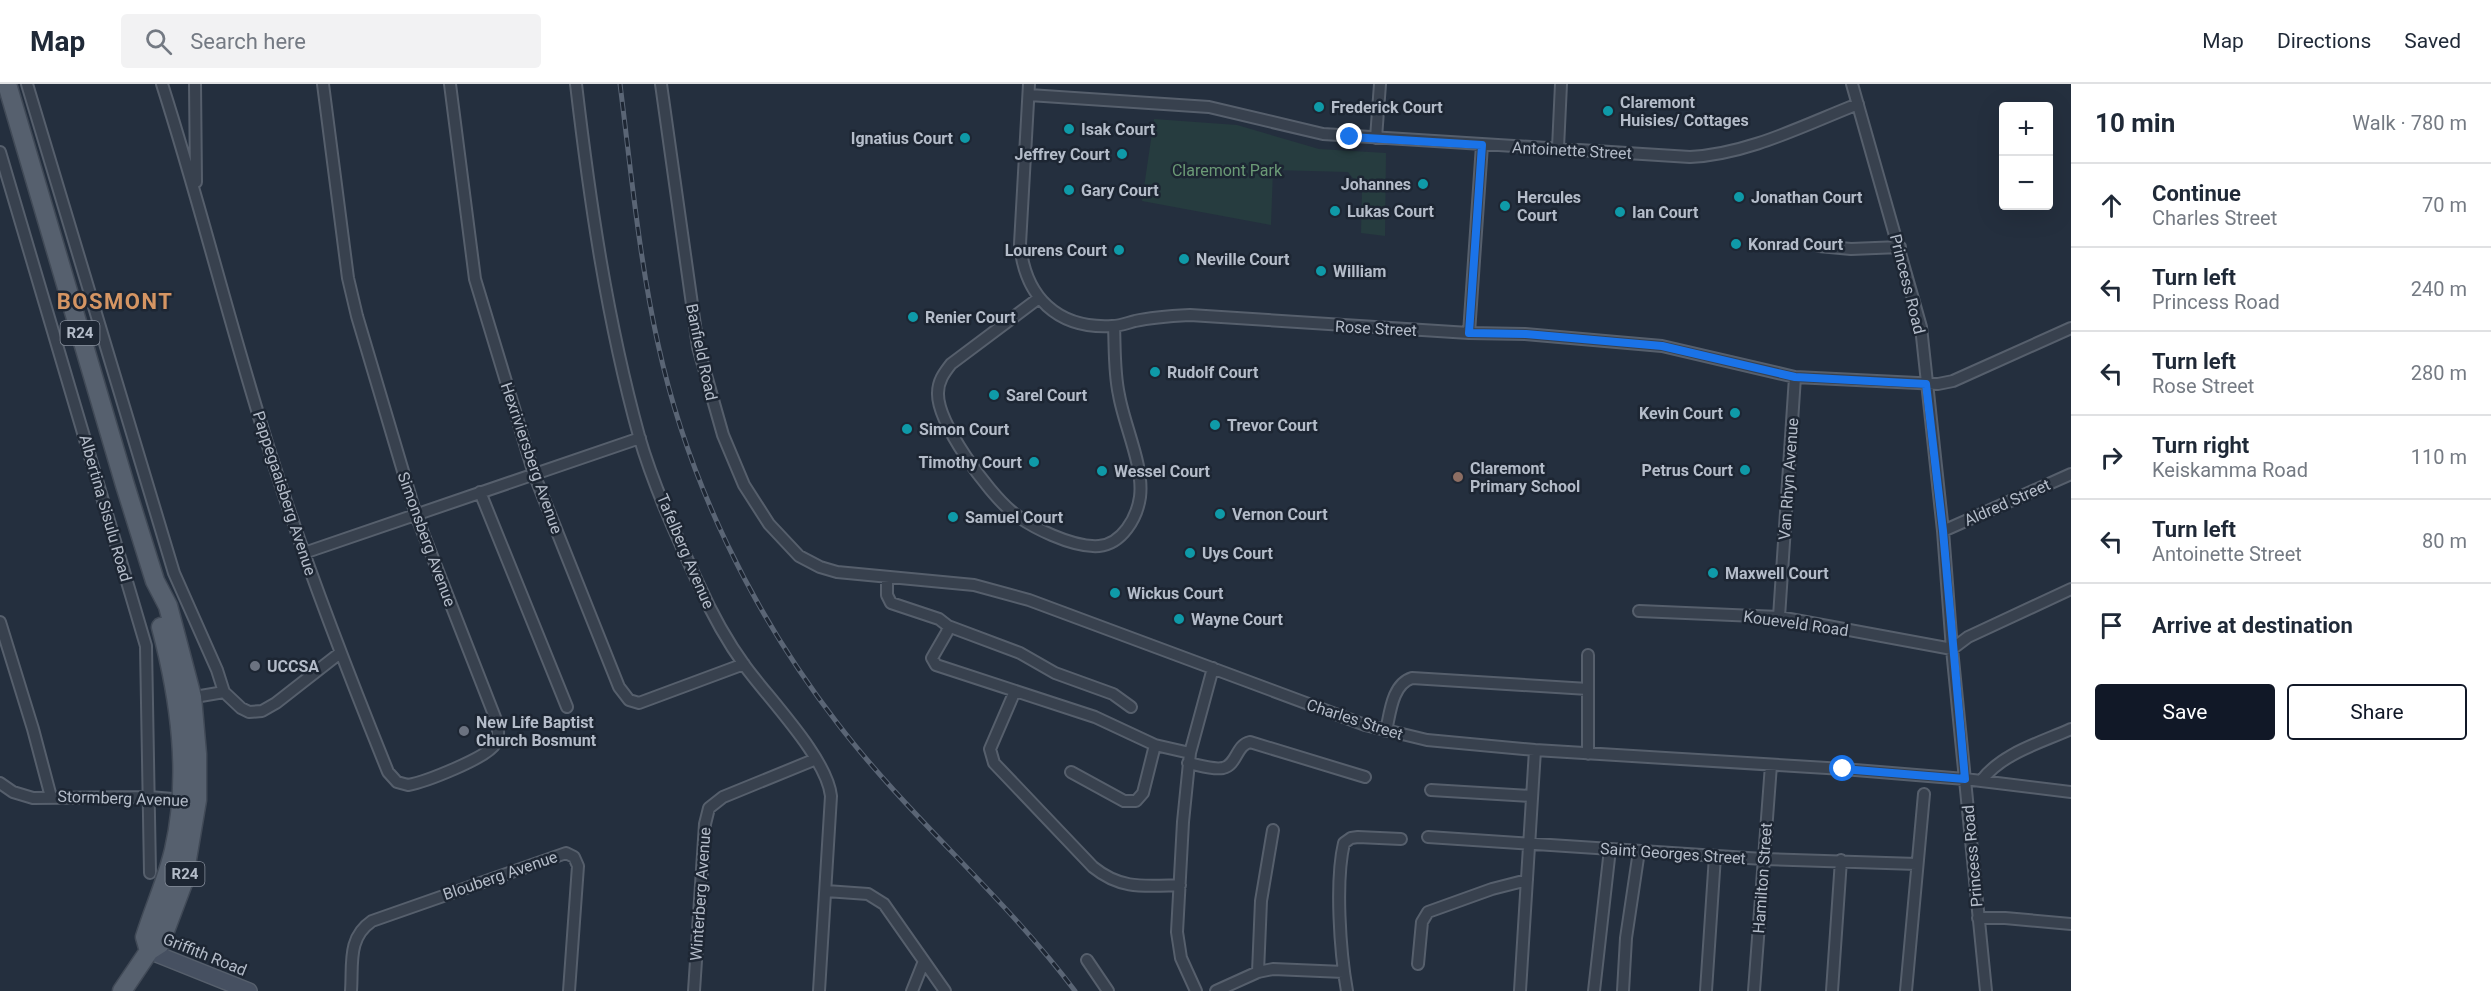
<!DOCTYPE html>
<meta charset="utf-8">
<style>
body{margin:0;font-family:Roboto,sans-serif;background:#f2f2f3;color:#1f2937}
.controls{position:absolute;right:18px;top:18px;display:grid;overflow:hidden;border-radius:6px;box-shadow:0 6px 24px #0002}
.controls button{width:54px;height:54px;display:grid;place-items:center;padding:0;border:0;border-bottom:2px solid #e0e1e3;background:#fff;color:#1f2937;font:30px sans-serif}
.stop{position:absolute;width:18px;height:18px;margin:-14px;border:4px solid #1a73e8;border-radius:50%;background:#fff}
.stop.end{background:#1a73e8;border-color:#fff;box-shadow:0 2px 6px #0008}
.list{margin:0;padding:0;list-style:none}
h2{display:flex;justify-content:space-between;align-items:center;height:78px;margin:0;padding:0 24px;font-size:26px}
h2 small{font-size:20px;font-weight:400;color:#747a83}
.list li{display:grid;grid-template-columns:39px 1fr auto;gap:18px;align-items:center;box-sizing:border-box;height:84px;padding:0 24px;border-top:2px solid #e0e1e3}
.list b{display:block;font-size:22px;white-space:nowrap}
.list p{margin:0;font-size:20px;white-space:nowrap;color:#747a83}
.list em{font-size:20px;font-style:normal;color:#747a83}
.actions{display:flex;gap:12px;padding:18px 24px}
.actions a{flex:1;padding:14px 0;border:2px solid #111827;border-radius:6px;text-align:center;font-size:21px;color:#111827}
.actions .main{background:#111827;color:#fff}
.icon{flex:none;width:33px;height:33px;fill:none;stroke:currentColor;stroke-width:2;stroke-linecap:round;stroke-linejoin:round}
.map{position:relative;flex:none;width:2071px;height:907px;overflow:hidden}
header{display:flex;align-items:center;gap:36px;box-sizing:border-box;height:84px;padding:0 30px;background:#fff;border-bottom:2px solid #e0e1e3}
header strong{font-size:28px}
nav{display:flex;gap:33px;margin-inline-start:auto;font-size:21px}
.search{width:420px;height:54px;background:#f2f2f3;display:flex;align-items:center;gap:15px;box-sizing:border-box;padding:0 21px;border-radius:6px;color:#747a83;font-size:22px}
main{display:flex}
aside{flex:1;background:#fff}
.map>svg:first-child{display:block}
</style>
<header>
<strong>Map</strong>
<div class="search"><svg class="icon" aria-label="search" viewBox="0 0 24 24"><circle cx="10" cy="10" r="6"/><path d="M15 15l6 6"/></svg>Search here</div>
<nav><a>Map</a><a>Directions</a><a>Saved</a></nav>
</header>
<main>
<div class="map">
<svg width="2071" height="907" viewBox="0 0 2071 907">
<rect width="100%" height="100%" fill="#242f3e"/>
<path fill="#263c3f" d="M1154,35L1237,41L1319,65L1386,69L1385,152L1361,149L1362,106L1348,88L1273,86L1271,141L1142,117Z"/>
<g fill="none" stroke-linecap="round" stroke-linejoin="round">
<g stroke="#565f6c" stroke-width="14">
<path id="street" d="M27,0L174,489L217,586L224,608L241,624L249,628L262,627L276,619L340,569
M162,0C203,128 234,259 276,387C309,489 348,589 388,688L397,698L408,701C425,698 487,674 495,660C499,655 498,648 498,641L416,431L357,232L348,194L323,0
M195,0L196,98
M450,0L475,195L534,390L619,603L629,616L639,619L744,580
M576,0C590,119 607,236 639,352C653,401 677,453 698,499C711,528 726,556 745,582C769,615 827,674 831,712L819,907
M661,0L698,263L723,351L744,401L769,440L799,472L820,483L837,488L974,501L1029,516L1365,641L1427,656L1535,666L1843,685L1965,695L2071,708
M1029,0L1020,160C1025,213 1057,245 1112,242C1120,242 1127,239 1135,237C1153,233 1171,232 1190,231L1469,249L1525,250L1662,262L1795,293L1938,300L1953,297L2071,244
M1852,0L1921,243L1943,447L1952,565L1986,907
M1029,11L1209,23L1323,50L1690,73C1749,70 1804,41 1858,20
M1376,54L1380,0
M1558,64L1561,0
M0,68L146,562L150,789
M1819,162L1851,165L1900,163
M1039,214L951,280C944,289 938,297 938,309C937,339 988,408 1011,427C1030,443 1073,464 1099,462C1122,460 1137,434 1140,413C1144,382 1124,341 1119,311C1114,289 1115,265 1114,242
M1469,249L1482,61
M480,408L567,623
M1943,447L2071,390
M304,469L640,354
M887,493V511L891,519L939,535L948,542L947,548L932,574L936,581L1095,633L1155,661L1190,669
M1639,527L1779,533L1952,565L1968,553L2071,505
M1779,533L1795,293
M0,538L33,645L51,713
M948,542L1020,569L1055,589L1113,610L1131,623
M1015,607L990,665L994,679L1093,783C1121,806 1145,802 1180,801
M189,614L224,608
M1386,647C1390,630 1392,600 1412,594L1588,605
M1588,670V571
M1188,679C1199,681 1212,686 1223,684C1237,681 1236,661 1250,658L1365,693
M1071,688L1124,717H1136L1143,709L1155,661
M1981,697C2002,669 2040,659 2071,645
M0,699L13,708L33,714L149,713L185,716
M1431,706L1532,712
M1428,753L1763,775L1917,780
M826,807L868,810L884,820L945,907
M1978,834H2005L2071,840
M1087,876L1108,907
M1418,880L1422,838L1428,828L1492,805L1527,796
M1258,888L1261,817L1273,746
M351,907C353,880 347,854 372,837L566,769L574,773L578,782L569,907
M694,907L705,740L709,724L723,713L816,675
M912,907L924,877
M1196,907L1181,874L1177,848L1183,738L1190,669L1213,584
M1216,907L1258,888L1273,885L1344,888
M1347,907C1340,868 1335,797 1344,759L1351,754L1358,753L1401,755
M1520,907L1535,666
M1594,907L1610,765
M1623,907L1626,854L1639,767
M1706,907L1715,772
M1754,907L1771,681
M1832,907L1841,776
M1906,907L1924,710"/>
</g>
<g stroke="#565f6c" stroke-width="18">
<path id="secondary" d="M149,867L249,907"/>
</g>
<g stroke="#414a57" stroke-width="21">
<path id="primary" d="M7,0L125,401L155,497L168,522L192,613L197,670V716L183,799L160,860L149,867L122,907
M149,867L145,853C154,824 167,796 174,766C191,692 180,615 161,543"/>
</g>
<use href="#street" stroke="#38414e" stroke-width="10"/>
<use href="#secondary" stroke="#465061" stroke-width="15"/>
<use href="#primary" stroke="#56606e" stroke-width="18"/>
<g stroke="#5a6575" stroke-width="5">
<path id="rail" d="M620,0C631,87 639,174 658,260C688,397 752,529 838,640C911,735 1004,812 1075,907"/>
</g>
<use href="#rail" stroke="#1d2633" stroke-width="3" stroke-dasharray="9" stroke-linecap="butt"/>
</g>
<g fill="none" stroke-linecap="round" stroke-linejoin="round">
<path stroke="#1a73e8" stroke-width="8" d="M1350,53L1482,61L1469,249L1526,250L1662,262L1795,293L1926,300L1943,447L1965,695L1843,685"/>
</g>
<g fill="#0f9aa8" stroke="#1d2633" stroke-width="2">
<circle cx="1319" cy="23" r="6"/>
<circle cx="1608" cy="27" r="6"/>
<circle cx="1069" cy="45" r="6"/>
<circle cx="965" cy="54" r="6"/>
<circle cx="1122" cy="70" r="6"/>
<circle cx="1423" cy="100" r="6"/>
<circle cx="1069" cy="106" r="6"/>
<circle cx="1739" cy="113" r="6"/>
<circle cx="1505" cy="122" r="6"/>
<circle cx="1335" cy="127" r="6"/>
<circle cx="1620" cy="128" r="6"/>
<circle cx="1736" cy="160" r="6"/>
<circle cx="1119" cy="166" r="6"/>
<circle cx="1184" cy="175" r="6"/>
<circle cx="1321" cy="187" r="6"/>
<circle cx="913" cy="233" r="6"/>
<circle cx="1155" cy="288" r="6"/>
<circle cx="994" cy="311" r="6"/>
<circle cx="1735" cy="329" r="6"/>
<circle cx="1215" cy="341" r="6"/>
<circle cx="907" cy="345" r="6"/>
<circle cx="1034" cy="378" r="6"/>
<circle cx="1745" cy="386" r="6"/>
<circle cx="1102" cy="387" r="6"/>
<circle cx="1220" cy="430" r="6"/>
<circle cx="953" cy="433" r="6"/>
<circle cx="1190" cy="469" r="6"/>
<circle cx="1713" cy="489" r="6"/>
<circle cx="1115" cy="509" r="6"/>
<circle cx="1179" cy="535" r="6"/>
</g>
<circle fill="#8d6e63" stroke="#1d2633" stroke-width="2" cx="1458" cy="393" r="6"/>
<g fill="#6b7280" stroke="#1d2633" stroke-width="2">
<circle cx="255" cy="582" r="6"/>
<circle cx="464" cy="647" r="6"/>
</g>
<g text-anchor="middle" stroke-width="5" stroke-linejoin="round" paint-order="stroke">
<g fill="#1d2633" stroke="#878f9c" stroke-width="1.5">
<rect x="60.5" y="237" width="39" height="24" rx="4.5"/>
<rect x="165.5" y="778" width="39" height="24" rx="4.5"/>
</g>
<g font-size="15" font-weight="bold" fill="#b4bcc9">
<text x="80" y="254">R24</text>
<text x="185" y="795">R24</text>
</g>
<g font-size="16" font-weight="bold" fill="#b4bcc9" stroke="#1d2633" text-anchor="start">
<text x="1620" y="24">Claremont<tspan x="1620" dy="18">Huisies/ Cottages</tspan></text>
<text x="1331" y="29">Frederick Court</text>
<text x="1081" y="51">Isak Court</text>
<text x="953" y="60" text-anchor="end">Ignatius Court</text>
<text x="1110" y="76" text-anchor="end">Jeffrey Court</text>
<text x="1411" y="106" text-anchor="end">Johannes</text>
<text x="1081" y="112">Gary Court</text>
<text x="1517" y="119">Hercules<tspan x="1517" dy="18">Court</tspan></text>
<text x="1751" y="119">Jonathan Court</text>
<text x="1347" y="133">Lukas Court</text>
<text x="1632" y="134">Ian Court</text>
<text x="1748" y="166">Konrad Court</text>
<text x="1107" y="172" text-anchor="end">Lourens Court</text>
<text x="1196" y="181">Neville Court</text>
<text x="1333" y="193">William</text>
<text x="925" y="239">Renier Court</text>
<text x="1167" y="294">Rudolf Court</text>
<text x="1006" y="317">Sarel Court</text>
<text x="1723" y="335" text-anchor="end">Kevin Court</text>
<text x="1227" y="347">Trevor Court</text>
<text x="919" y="351">Simon Court</text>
<text x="1022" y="384" text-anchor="end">Timothy Court</text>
<text x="1470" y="390">Claremont<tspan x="1470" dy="18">Primary School</tspan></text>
<text x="1733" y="392" text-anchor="end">Petrus Court</text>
<text x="1114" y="393">Wessel Court</text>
<text x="1232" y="436">Vernon Court</text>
<text x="965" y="439">Samuel Court</text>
<text x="1202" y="475">Uys Court</text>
<text x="1725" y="495">Maxwell Court</text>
<text x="1127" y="515">Wickus Court</text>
<text x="1191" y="541">Wayne Court</text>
<text x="267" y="588">UCCSA</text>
<text x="476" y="644">New Life Baptist<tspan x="476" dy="18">Church Bosmunt</tspan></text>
</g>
<g font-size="16" fill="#b4bcc9" stroke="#1d2633">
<text transform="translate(1572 66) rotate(3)" y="6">Antoinette Street</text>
<text transform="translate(1908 200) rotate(76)" y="6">Princess Road</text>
<text transform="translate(1376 244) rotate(3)" y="6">Rose Street</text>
<text transform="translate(702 268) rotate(78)" y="6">Banfield Road</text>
<text transform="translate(532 374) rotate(71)" y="6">Hexriviersberg Avenue</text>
<text transform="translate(1788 395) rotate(-86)" y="6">Van Rhyn Avenue</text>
<text transform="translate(285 409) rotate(72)" y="6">Pappegaaisberg Avenue</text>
<text transform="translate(2007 418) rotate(-24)" y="6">Aldred Street</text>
<text transform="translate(106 424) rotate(74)" y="6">Albertina Sisulu Road</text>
<text transform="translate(427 455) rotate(70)" y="6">Simonsberg Avenue</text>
<text transform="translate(686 467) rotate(67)" y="6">Tafelberg Avenue</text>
<text transform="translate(1796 539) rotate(8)" y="6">Koueveld Road</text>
<text transform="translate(1355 635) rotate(18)" y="6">Charles Street</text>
<text transform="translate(123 714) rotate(2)" y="6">Stormberg Avenue</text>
<text transform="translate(1673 769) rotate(4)" y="6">Saint Georges Street</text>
<text transform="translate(1972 772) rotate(-95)" y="6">Princess Road</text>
<text transform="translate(500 791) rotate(-19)" y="6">Blouberg Avenue</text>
<text transform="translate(1762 794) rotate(-86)" y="6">Hamilton Street</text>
<text transform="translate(700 810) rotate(-86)" y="6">Winterberg Avenue</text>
<text transform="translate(205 870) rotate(22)" y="6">Griffith Road</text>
</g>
<g font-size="16" fill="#6b9a76" stroke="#1d2633">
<text x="1227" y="92">Claremont Park</text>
</g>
<g font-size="22" font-weight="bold" letter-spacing="1.5" fill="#d59563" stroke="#1d2633">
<text x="115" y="225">BOSMONT</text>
</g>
</g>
</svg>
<div class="controls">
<button>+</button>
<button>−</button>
</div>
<div class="stop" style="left:1843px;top:685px"></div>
<div class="stop end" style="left:1350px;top:53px"></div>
</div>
<aside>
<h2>10 min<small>Walk · 780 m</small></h2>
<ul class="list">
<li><svg class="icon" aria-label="ahead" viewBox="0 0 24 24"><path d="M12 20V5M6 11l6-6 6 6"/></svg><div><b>Continue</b><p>Charles Street</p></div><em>70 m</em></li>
<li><svg class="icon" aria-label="left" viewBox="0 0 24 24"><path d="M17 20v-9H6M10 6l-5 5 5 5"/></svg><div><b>Turn left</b><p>Princess Road</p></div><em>240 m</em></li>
<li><svg class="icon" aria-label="left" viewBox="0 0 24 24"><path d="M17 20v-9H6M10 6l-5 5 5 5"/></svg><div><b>Turn left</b><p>Rose Street</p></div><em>280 m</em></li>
<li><svg class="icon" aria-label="right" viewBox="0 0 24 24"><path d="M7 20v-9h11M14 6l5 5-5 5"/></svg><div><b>Turn right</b><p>Keiskamma Road</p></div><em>110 m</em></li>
<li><svg class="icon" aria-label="left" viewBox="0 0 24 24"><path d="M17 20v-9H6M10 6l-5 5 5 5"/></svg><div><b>Turn left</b><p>Antoinette Street</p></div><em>80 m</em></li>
<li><svg class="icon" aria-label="arrive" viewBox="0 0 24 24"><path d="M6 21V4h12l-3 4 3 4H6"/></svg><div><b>Arrive at destination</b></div></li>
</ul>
<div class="actions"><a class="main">Save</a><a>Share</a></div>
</aside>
</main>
